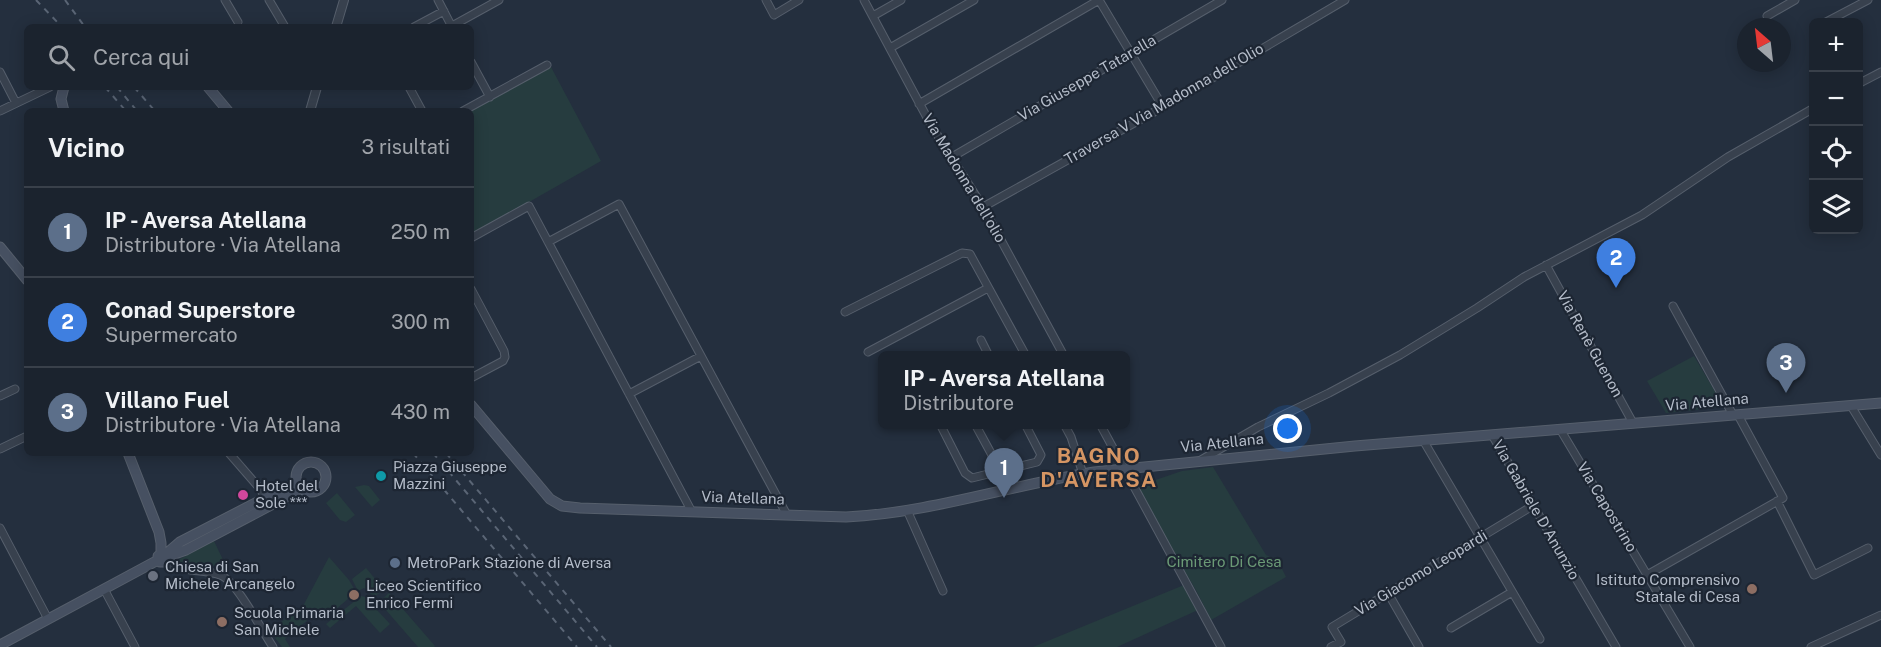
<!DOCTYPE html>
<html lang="it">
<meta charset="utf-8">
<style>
body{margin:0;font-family:"Public Sans",sans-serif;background:#282f3a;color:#f1f3f6}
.controls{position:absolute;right:18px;top:18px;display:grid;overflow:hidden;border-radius:9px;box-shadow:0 3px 15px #0003}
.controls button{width:54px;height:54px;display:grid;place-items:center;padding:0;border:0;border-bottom:2px solid #39404a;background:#1b232e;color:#f1f3f6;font:30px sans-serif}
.compass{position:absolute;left:1737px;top:18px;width:54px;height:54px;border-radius:50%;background:#1b232e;box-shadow:0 3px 15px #0003;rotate:332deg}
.you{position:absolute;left:1288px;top:429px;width:21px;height:21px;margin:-15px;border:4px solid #fff;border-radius:50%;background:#1a73e8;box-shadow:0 0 0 9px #1a73e833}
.badge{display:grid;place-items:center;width:39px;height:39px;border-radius:50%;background:#1a73e8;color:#fff;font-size:20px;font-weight:700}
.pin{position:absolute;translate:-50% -50px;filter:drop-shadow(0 2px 3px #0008)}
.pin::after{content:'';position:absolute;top:32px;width:21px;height:18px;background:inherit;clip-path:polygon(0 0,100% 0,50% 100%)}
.popup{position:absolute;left:878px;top:351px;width:252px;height:78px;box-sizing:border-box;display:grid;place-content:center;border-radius:9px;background:#1b232e;filter:drop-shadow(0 2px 4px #0005);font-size:20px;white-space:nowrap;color:#a0a4aa}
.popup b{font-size:22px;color:#f1f3f6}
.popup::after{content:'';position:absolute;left:50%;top:100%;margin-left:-12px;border:12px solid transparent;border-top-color:#1b232e}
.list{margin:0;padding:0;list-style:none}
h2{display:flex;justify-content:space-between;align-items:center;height:78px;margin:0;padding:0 24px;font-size:26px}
h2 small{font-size:20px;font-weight:400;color:#a0a4aa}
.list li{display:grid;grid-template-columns:39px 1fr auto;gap:18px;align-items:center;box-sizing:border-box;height:90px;padding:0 24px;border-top:2px solid #39404a}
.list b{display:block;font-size:22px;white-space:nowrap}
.list p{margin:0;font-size:20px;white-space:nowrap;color:#a0a4aa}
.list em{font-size:20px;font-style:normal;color:#a0a4aa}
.icon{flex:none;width:33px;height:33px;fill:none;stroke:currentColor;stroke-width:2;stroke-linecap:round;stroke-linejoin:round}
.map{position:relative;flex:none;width:1881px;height:647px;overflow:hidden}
.search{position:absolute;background:#1b232e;box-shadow:0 3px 15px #0003;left:24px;top:24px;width:450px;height:66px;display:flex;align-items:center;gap:15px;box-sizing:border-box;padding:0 21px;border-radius:9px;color:#a0a4aa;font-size:22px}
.panel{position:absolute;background:#1b232e;box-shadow:0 3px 15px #0003;left:24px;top:108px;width:450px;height:348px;border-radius:9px}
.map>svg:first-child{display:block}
</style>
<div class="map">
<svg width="1881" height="647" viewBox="0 0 1881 647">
<rect width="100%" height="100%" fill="#242f3e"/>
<path fill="#263c3f" d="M551,67L601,161L471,235L470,111Z
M1694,356L1724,407L1666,413L1647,381Z
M1213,467L1266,555L1277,559L1286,577L1211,620L1197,592L1135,487L1182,471Z
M364,485L369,486L380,500L372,507L355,487Z
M337,493L355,515L346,522L340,520L326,503Z
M214,541L226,566H187L183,565L178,560Z
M329,557L349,580L356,592L328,616L321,609L285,639L290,647H282L269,630L302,608Z
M366,568L382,587V591L374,597L364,588L358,591L352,579Z
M1184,585L1198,610L1117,647H1033Z
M389,593L435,646L434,647H418L379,602Z
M361,596L365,597L390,624L380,633L356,606L330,628L326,624Z"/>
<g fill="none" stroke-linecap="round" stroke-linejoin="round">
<g stroke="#565f6c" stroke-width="9">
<path id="minor" d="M225,0L238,22
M269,0L285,27
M438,0L452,27
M766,0L774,15L799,0
M864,0L931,125L983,207L1064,356
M1099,0L1163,107
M873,16L901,0
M1767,16L1795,0
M1826,22L1868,0
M452,26L499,0
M414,27L444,11
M890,48L974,0
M471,62L490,97
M0,72L16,103
M1858,84L1881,72
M409,87L422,111
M919,104L1099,0
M0,111L50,87
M463,111L547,65
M952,157L1222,0
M983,207L1163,107L1345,0
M471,238L529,206L692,512
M548,242L619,204L787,515
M1546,265L1633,423
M471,289L504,351L505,357L503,361L471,378
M1673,306L1733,415
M845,312L962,253L970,254L1026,356
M981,340L989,356
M868,352L988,288
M629,394L701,356
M0,396L15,389
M1851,406L1881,455
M940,424L965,473L972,478L1037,462L1041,455L1025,424
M975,424L1010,488
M1064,424L1071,437L1083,474
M1100,424L1221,647
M1560,429L1690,647
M1492,435L1616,647
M1423,440L1540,639
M0,449L27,436
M229,453L261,490L265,498
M1201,460L1258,427L1329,393L1400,355L1477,308L1524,277L1642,215L1728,157L1814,108
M1777,501L1814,575L1868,548
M907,510L943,591
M0,528L48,619
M165,561C184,574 200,568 220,575C236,580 262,631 273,647
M1647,575L1783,498L1738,415
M104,589L135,647
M1388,593L1419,647
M1451,628L1512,592
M1331,647L1341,642L1332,627L1534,505
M1811,647L1881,615"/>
</g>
<g stroke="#565f6c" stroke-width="10">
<path id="tertiary" d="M336,27L344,0
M310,111L317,87"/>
</g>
<g stroke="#565f6c" stroke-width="11">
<path id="secondary" d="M208,87L228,111
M64,111L61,99L64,87
M0,247L27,280
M471,405L550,499L562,506L580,508L846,517C930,513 1011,485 1094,472L1355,446L1881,403
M128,453L159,532L161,543V554
M296 477a15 15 0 1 1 30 0a15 15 0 1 1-30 0Z
M166,554L180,542L265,498L298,483
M166,557L161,554L158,556V560L160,562H164L166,557L186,550L290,495L301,487
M0,645L158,560"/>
</g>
<use href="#minor" stroke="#38414e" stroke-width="7"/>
<use href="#tertiary" stroke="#38414e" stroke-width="8"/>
<use href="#secondary" stroke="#465061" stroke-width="9"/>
<path stroke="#5a6575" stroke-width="2" stroke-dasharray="6 6" stroke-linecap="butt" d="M36,0L62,27
M65,0L85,27
M105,87L126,111
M117,87L137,111
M134,87L155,111
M413,453L577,647
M433,453L597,647
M446,453L611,647"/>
</g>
<circle fill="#0f9aa8" stroke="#1d2633" stroke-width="2" cx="381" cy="476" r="6"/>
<circle fill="#d1479c" stroke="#1d2633" stroke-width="2" cx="243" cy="495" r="6"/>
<circle fill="#5c6f8a" stroke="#1d2633" stroke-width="2" cx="395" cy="563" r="6"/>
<circle fill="#6b7280" stroke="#1d2633" stroke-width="2" cx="153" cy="576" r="6"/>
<g fill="#8d6e63" stroke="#1d2633" stroke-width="2">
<circle cx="1752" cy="589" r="6"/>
<circle cx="354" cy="595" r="6"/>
<circle cx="222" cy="622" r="6"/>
</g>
<g text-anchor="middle" stroke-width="4.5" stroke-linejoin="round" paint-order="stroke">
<g font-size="15" fill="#b4bcc9" stroke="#1d2633">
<text transform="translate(1087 78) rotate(-30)" y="5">Via Giuseppe Tatarella</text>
<text transform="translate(1164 104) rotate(-30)" y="5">Traversa V Via Madonna dell'Olio</text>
<text transform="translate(964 178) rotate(59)" y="5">Via Madonna dell'olio</text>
<text transform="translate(1590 344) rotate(61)" y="5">Via Renè Guenon</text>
<text transform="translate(1707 402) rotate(-5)" y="5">Via Atellana</text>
<text transform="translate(1222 443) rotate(-6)" y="5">Via Atellana</text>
<text transform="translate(743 498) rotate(2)" y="5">Via Atellana</text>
<text transform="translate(1607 507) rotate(59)" y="5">Via Capostrino</text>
<text transform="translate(1536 510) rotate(60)" y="5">Via Gabriele D'Anunzio</text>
<text transform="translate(1421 573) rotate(-31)" y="5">Via Giacomo Leopardi</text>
</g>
<g font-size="15" fill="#b4bcc9" stroke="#1d2633" text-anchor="start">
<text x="393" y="472">Piazza Giuseppe<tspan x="393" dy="17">Mazzini</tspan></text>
<text x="255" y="491">Hotel del<tspan x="255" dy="17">Sole ***</tspan></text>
<text x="407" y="568">MetroPark Stazione di Aversa</text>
<text x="165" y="572">Chiesa di San<tspan x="165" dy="17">Michele Arcangelo</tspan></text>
<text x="1740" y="585" text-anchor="end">Istituto Comprensivo<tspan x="1740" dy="17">Statale di Cesa</tspan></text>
<text x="366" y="591">Liceo Scientifico<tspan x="366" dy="17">Enrico Fermi</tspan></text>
<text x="234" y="618">Scuola Primaria<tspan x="234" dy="17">San Michele</tspan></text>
</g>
<g font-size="15" fill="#6b9a76" stroke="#1d2633">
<text x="1224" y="567">Cimitero Di Cesa</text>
</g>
<g font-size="21" font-weight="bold" letter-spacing="1.5" fill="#d59563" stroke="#1d2633">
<text x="1099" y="463">BAGNO<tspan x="1099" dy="24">D'AVERSA</tspan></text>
</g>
</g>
</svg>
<div class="controls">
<button>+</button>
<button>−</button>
<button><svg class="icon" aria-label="locate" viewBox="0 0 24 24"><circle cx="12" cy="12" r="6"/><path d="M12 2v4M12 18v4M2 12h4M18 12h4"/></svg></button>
<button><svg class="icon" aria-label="layers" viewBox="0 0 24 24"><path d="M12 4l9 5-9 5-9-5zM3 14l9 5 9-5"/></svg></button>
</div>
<svg class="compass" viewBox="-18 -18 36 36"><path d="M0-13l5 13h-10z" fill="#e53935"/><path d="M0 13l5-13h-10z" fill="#a0a4aa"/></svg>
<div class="you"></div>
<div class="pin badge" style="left:1004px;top:498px;background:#5c6f8a">1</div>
<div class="popup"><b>IP - Aversa Atellana</b>Distributore</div>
<div class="pin badge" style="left:1616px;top:288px;background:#3f7fe0">2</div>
<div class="pin badge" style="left:1786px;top:393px;background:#5c6f8a">3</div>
<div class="search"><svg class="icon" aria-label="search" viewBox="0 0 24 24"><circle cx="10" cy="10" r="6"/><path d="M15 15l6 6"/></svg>Cerca qui</div>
<section class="panel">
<h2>Vicino<small>3 risultati</small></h2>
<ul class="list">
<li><span class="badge" style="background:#5c6f8a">1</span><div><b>IP - Aversa Atellana</b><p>Distributore · Via Atellana</p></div><em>250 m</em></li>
<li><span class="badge" style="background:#3f7fe0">2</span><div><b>Conad Superstore</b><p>Supermercato</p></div><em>300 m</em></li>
<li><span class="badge" style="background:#5c6f8a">3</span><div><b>Villano Fuel</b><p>Distributore · Via Atellana</p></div><em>430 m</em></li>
</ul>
</section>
</div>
